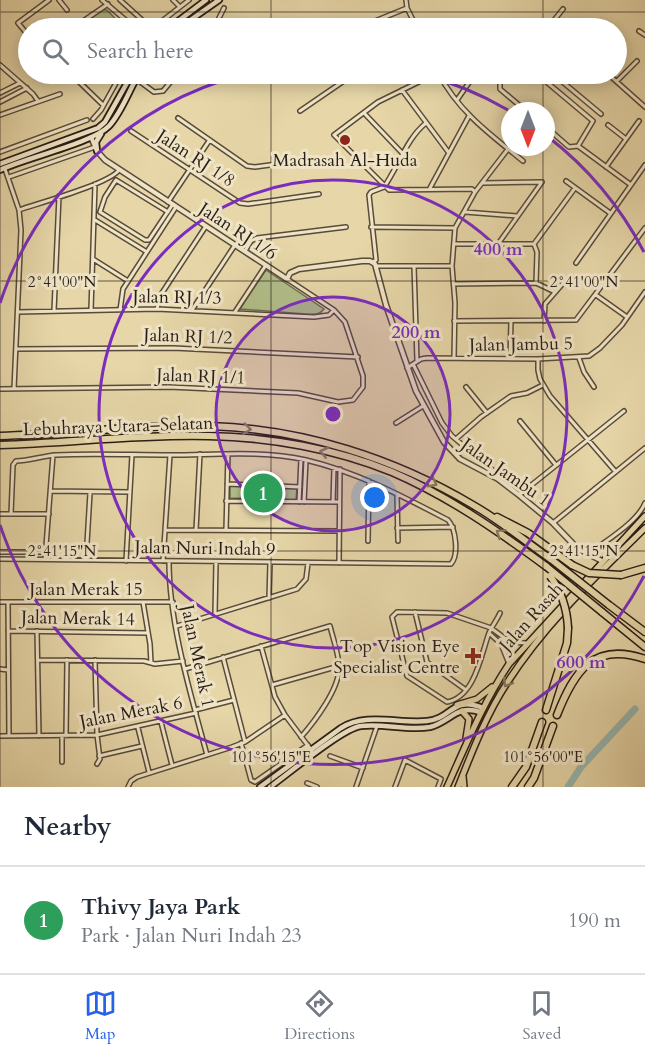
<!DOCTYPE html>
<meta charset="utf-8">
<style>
body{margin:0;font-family:Cardo,serif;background:#f2f2f3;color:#1f2937}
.compass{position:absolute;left:501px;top:102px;width:54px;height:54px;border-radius:50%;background:#fff;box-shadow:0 3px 15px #0003;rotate:180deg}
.you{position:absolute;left:375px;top:498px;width:21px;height:21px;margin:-15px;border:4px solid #fff;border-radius:50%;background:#1a73e8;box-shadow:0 0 0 9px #1a73e833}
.badge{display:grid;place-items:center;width:39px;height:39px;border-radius:50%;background:#2563eb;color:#fff;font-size:20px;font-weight:700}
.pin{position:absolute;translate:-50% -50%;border:3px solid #fff;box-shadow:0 2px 6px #0006}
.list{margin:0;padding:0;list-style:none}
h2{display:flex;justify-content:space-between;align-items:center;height:78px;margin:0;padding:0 24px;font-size:26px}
h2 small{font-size:20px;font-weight:400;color:#747a83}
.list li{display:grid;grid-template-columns:39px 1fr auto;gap:18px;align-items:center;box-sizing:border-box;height:108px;padding:0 24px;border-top:2px solid #e0e1e3}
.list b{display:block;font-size:22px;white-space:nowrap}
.list p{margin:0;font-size:20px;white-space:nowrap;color:#747a83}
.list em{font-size:20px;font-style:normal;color:#747a83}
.icon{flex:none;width:33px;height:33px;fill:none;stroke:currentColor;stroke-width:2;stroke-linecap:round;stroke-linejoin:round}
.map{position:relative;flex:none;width:645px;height:787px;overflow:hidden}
.search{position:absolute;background:#fff;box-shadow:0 3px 15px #0003;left:18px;right:18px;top:18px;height:66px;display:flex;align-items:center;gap:15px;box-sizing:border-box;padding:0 21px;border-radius:33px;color:#747a83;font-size:22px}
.sheet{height:186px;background:#fff}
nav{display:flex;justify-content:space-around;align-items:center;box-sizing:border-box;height:84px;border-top:2px solid #e0e1e3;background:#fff;font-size:16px;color:#747a83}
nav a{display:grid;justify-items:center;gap:3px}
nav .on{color:#2563eb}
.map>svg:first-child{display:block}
</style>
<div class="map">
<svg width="645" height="787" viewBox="0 0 645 787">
<rect width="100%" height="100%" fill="#e6d6a8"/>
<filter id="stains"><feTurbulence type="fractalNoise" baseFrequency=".00333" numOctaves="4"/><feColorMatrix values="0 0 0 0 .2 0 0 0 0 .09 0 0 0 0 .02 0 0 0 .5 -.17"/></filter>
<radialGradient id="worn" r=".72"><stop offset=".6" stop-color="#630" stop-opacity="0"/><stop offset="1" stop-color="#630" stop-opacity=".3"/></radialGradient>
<path fill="#b1be8a" stroke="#6c6e50" stroke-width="1.5" d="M99,10H107L123,27L81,28V27Z
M266,270L324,309C319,316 313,314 306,314L240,309Z
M230,486L297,487L296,500L230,498Z"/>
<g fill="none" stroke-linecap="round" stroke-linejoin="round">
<path stroke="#98b7b0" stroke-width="7" d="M568,787L581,767L635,709"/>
<g stroke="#584b3a" stroke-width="6">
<path id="minor" d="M59,0L67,10
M102,0L135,28
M120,0L151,28
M173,0L180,7
M406,0L407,8L417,28
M551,24L563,9
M551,24L556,28
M73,28L108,4
M153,28L189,0
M214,28L224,8
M358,28L407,8
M538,28L551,24
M639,31L645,35
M28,35L18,23L49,0
M0,65L33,94L38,101
M71,74L103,105
M435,74L378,102L334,135L389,190L472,189L475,192
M439,74C458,111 491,135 523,161
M506,74L500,82V89L526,111
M537,74L593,121L578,146
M553,74L601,114
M608,74L645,107
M131,75L154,92L163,91L177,74
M286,75L289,74
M617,81L637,61
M402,90L449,153
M0,93L20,83
M457,100L475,74
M0,102L27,88
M300,111L354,74
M364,113L403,154
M0,115L60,94
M178,118L247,166L255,167L314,159
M93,119L101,110L121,74
M608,125L626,139
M546,127L569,147L578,146L631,185
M131,131L240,203L248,204L319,194
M0,152L87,120
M606,167L639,121
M5,169L19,210L21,230L14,389
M9,177L95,147
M116,180L105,197L100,212L145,240H149L173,204
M116,180L168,212
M566,181L610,213
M483,183L542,182L498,244
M384,187C398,167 407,138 426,123
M430,188L469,116
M168,202L209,141
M19,210C39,203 109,184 119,170
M465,212L517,216
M95,220L147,252
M371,227L455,228
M454,244H534L575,188
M534,244L537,252L536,283
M245,251L251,241L257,238L346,227
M93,259L128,281
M373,262L376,260L369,195L371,192L384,187
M576,263L645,165
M377,266H452
M414,266L417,361
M454,284L536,283L555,292
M596,295L627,317
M157,309L160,296L206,226
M91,310L95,184
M120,310L123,289L176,207
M192,310L235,245
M54,311L59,196
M18,312L157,309L314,317L329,315L334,310
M235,312L266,265
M454,321L576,320L645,228
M544,321L545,304L565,281
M16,349L173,348L358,357
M454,358L455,303L452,266L455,228L475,192L508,149
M510,358L511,321
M579,358L584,372L594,387
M538,359V370L540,379L550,396L615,471
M413,364L442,423L452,436L496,473L498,478
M407,368L421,359L427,358L538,359L589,356L600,348L622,325L645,292
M466,387L487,413
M0,389L169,387L298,393L338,402L353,400L363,387V376L345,322L334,310L287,279
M520,421L556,465
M396,423L423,406
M456,439L481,417L511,396L527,393L543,385
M227,484L300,487
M51,491L129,492
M397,495L398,541
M519,495L624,411
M226,501L339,502
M299,502L301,459
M304,502L306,460
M333,502L334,468
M0,514H49
M553,523L645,448
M397,528L453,527
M166,530L339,531
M196,530L200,454
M226,530L228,454
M368,541L369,481
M0,552H45
M589,554C605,541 637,523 645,503
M0,559L451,564C459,555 456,529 448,520C402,496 357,472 306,460C262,450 214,455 170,455C132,455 94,453 56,455C42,456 29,461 16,461L13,465L11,514
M45,559L53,455
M86,560L90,493
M126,561L132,455
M163,561L170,455
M169,561C169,624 191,695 207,755
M339,563L340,469
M269,598L270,563
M0,602H173
M8,602L9,736
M143,602L150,644L151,663
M415,612L427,662L466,690
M500,613C497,620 492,626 489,633C481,655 475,697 447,702L407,676L392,617L397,612L447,613L491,628L510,642L526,643
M215,614L216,562
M177,626L297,589L306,579L308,563
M8,631L148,633
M37,631L39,736
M489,633L501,644L509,664
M261,646L275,697L285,715L312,751
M223,657L245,742
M38,660L144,661L155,664L183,661
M95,660L97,735L100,759L97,764
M0,669L8,670
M185,669L330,626C333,639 339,654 339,667C340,688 315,721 301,737
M272,685L339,666
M195,710L234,700
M161,722L172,765
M138,728L149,772
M0,736L97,735L196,713
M66,736L67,660
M62,737V762
M241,743L251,780L255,782L308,745
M99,756L142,746
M330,756L363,768
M307,783L317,787
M128,787L131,781L137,777L232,747L245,742L285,715
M356,787L377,726
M395,787L405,760L441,779L438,787"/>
</g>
<g stroke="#584b3a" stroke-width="7">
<path id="tertiary" d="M91,137L97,151L105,160L287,279L290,273L299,269L362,261H370L375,264L386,305L416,391L444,442L460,459L498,479L519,495L553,523L577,548L602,561"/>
</g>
<g stroke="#281d15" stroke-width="8">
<path id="secondary" d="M169,28L206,0
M179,28L219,0
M97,151L96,142L101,134
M0,164L98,128L105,122L132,74
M0,170C25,158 93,143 109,126C122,112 129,90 139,74
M260,787L341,728C366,712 399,724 427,721C452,719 452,695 483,708
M270,787C288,774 343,728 361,726C383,723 407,731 430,727C450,722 457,704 480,712"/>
</g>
<g stroke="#281d15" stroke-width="8">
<path id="trunk" d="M457,705L477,699L492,687
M462,711L469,719L466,738
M463,776L464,787
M447,787C466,745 483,703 509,664L645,516
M458,787C472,752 486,715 507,683C544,625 596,576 645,528"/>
</g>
<g stroke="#281d15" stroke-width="9">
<path id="motorway" d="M0,436C70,434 140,424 210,426C303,429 394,458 473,505C501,521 526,542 552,560
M0,445C70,443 140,434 209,436C270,437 336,449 392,472C448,496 498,531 547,567
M497,517L528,533L572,565
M621,575L645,568
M609,605L645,632
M602,612L645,647
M546,710L567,643L568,628
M557,715C574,672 593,641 645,659
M512,787L526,767L542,722
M528,787L534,778L553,726"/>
</g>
<use href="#minor" stroke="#efe4c6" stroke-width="3"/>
<use href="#tertiary" stroke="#efe4c6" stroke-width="4"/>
<use href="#secondary" stroke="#efe4c6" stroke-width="4.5"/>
<use href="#trunk" stroke="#e6d6a8" stroke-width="5"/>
<use href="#motorway" stroke="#e6d6a8" stroke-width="6"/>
<g stroke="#281d15" stroke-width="9" stroke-linecap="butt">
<path id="motorway-bridge" d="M552,560L609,605
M572,565L589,573L621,575
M547,567L602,612
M550,576C562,592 567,608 568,628"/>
</g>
<use href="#motorway-bridge" stroke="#e6d6a8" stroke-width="6"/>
</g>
<defs><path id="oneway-chevron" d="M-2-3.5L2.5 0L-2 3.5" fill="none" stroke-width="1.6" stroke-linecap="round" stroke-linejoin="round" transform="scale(1.5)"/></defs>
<g stroke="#877a5e">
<use href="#oneway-chevron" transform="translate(247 429) rotate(6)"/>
<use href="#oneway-chevron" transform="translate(324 452) rotate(-167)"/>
<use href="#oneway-chevron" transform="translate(433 483) rotate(27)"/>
<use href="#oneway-chevron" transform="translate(500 533) rotate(-146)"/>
<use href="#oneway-chevron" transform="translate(507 683) rotate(122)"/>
</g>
<path fill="none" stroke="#281d15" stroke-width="1.5" stroke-opacity="0.45" d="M0,0V787M271,0V28M543,0V28M0,12H645M271,74V787M543,74V111M543,147V787M0,281H645M0,551H645"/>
<circle cx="333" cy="414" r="117" fill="#7b2cbf" fill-opacity=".12"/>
<g fill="none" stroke="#7b2cbf" stroke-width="3">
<circle cx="333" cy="414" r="117"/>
<circle cx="333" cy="414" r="234"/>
<path d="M644 576A351 351 0 0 1 0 525M0 303A351 351 0 0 1 245 74M421 74A351 351 0 0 1 508 110M547 136A351 351 0 0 1 644 252"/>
</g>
<g fill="#8f2418" stroke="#efe4c6" stroke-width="2">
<circle cx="345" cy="140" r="6"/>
<path d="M470 647h6v6h6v6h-6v6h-6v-6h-6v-6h6z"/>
</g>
<g text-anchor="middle" stroke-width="6" stroke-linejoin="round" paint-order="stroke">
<g font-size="18" fill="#281d15" stroke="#efe4c6">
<text transform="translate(196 158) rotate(33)" y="6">Jalan RJ 1/8</text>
<text transform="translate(238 231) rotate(33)" y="6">Jalan RJ 1/6</text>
<text transform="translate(177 297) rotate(1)" y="6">Jalan RJ 1/3</text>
<text transform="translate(188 336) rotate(2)" y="6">Jalan RJ 1/2</text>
<text transform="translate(521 344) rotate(-1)" y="6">Jalan Jambu 5</text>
<text transform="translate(201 376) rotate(2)" y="6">Jalan RJ 1/1</text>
<text transform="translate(118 426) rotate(-2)" y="6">Lebuhraya Utara–Selatan</text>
<text transform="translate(506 472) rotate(35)" y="6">Jalan Jambu 1</text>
<text transform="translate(205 548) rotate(1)" y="6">Jalan Nuri Indah 9</text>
<text x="86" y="595">Jalan Merak 15</text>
<text transform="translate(531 617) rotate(-48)" y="6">Jalan Rasah</text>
<text transform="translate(78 618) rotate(1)" y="6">Jalan Merak 14</text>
<text transform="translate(198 656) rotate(78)" y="6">Jalan Merak 1</text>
<text transform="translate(131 712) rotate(-11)" y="6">Jalan Merak 6</text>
</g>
<g font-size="18" fill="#281d15" stroke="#efe4c6">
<text x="345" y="166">Madrasah Al-Huda</text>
<text x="460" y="652" text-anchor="end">Top Vision Eye<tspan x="460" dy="21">Specialist Centre</tspan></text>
</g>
</g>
<g font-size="15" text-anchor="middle" fill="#281d15" stroke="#efe4c6" stroke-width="6" stroke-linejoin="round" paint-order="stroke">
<text x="584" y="287">2°41'00"N</text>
<text x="62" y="287">2°41'00"N</text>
<text x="584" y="556">2°41'15"N</text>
<text x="62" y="556">2°41'15"N</text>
<text x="271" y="762">101°56'15"E</text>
<text x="543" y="762">101°56'00"E</text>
</g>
<circle cx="333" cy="414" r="9" fill="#7b2cbf" stroke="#efe4c6" stroke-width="3"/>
<g font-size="18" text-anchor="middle" font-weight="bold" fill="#7b2cbf" stroke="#efe4c6" stroke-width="6" stroke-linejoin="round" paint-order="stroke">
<text x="498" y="255">400 m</text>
<text x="416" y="338">200 m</text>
<text x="581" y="668">600 m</text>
</g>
<rect width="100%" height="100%" filter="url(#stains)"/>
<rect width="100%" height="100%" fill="url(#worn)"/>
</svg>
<svg class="compass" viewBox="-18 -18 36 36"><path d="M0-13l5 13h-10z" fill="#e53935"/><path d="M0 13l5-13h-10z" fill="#747a83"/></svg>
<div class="you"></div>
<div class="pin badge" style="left:263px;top:493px;background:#2e9e5b">1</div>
<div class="search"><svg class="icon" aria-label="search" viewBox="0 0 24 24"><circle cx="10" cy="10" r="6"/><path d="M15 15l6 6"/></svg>Search here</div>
</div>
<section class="sheet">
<h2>Nearby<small></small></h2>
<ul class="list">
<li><span class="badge" style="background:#2e9e5b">1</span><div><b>Thivy Jaya Park</b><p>Park · Jalan Nuri Indah 23</p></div><em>190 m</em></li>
</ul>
</section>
<nav>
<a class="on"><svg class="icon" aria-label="map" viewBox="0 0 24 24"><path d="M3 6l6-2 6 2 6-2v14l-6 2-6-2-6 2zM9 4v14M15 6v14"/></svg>Map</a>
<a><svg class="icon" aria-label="directions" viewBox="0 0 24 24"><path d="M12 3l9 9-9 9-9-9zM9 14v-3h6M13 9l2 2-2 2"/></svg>Directions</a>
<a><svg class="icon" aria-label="saved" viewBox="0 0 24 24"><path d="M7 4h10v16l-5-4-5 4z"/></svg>Saved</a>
</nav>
